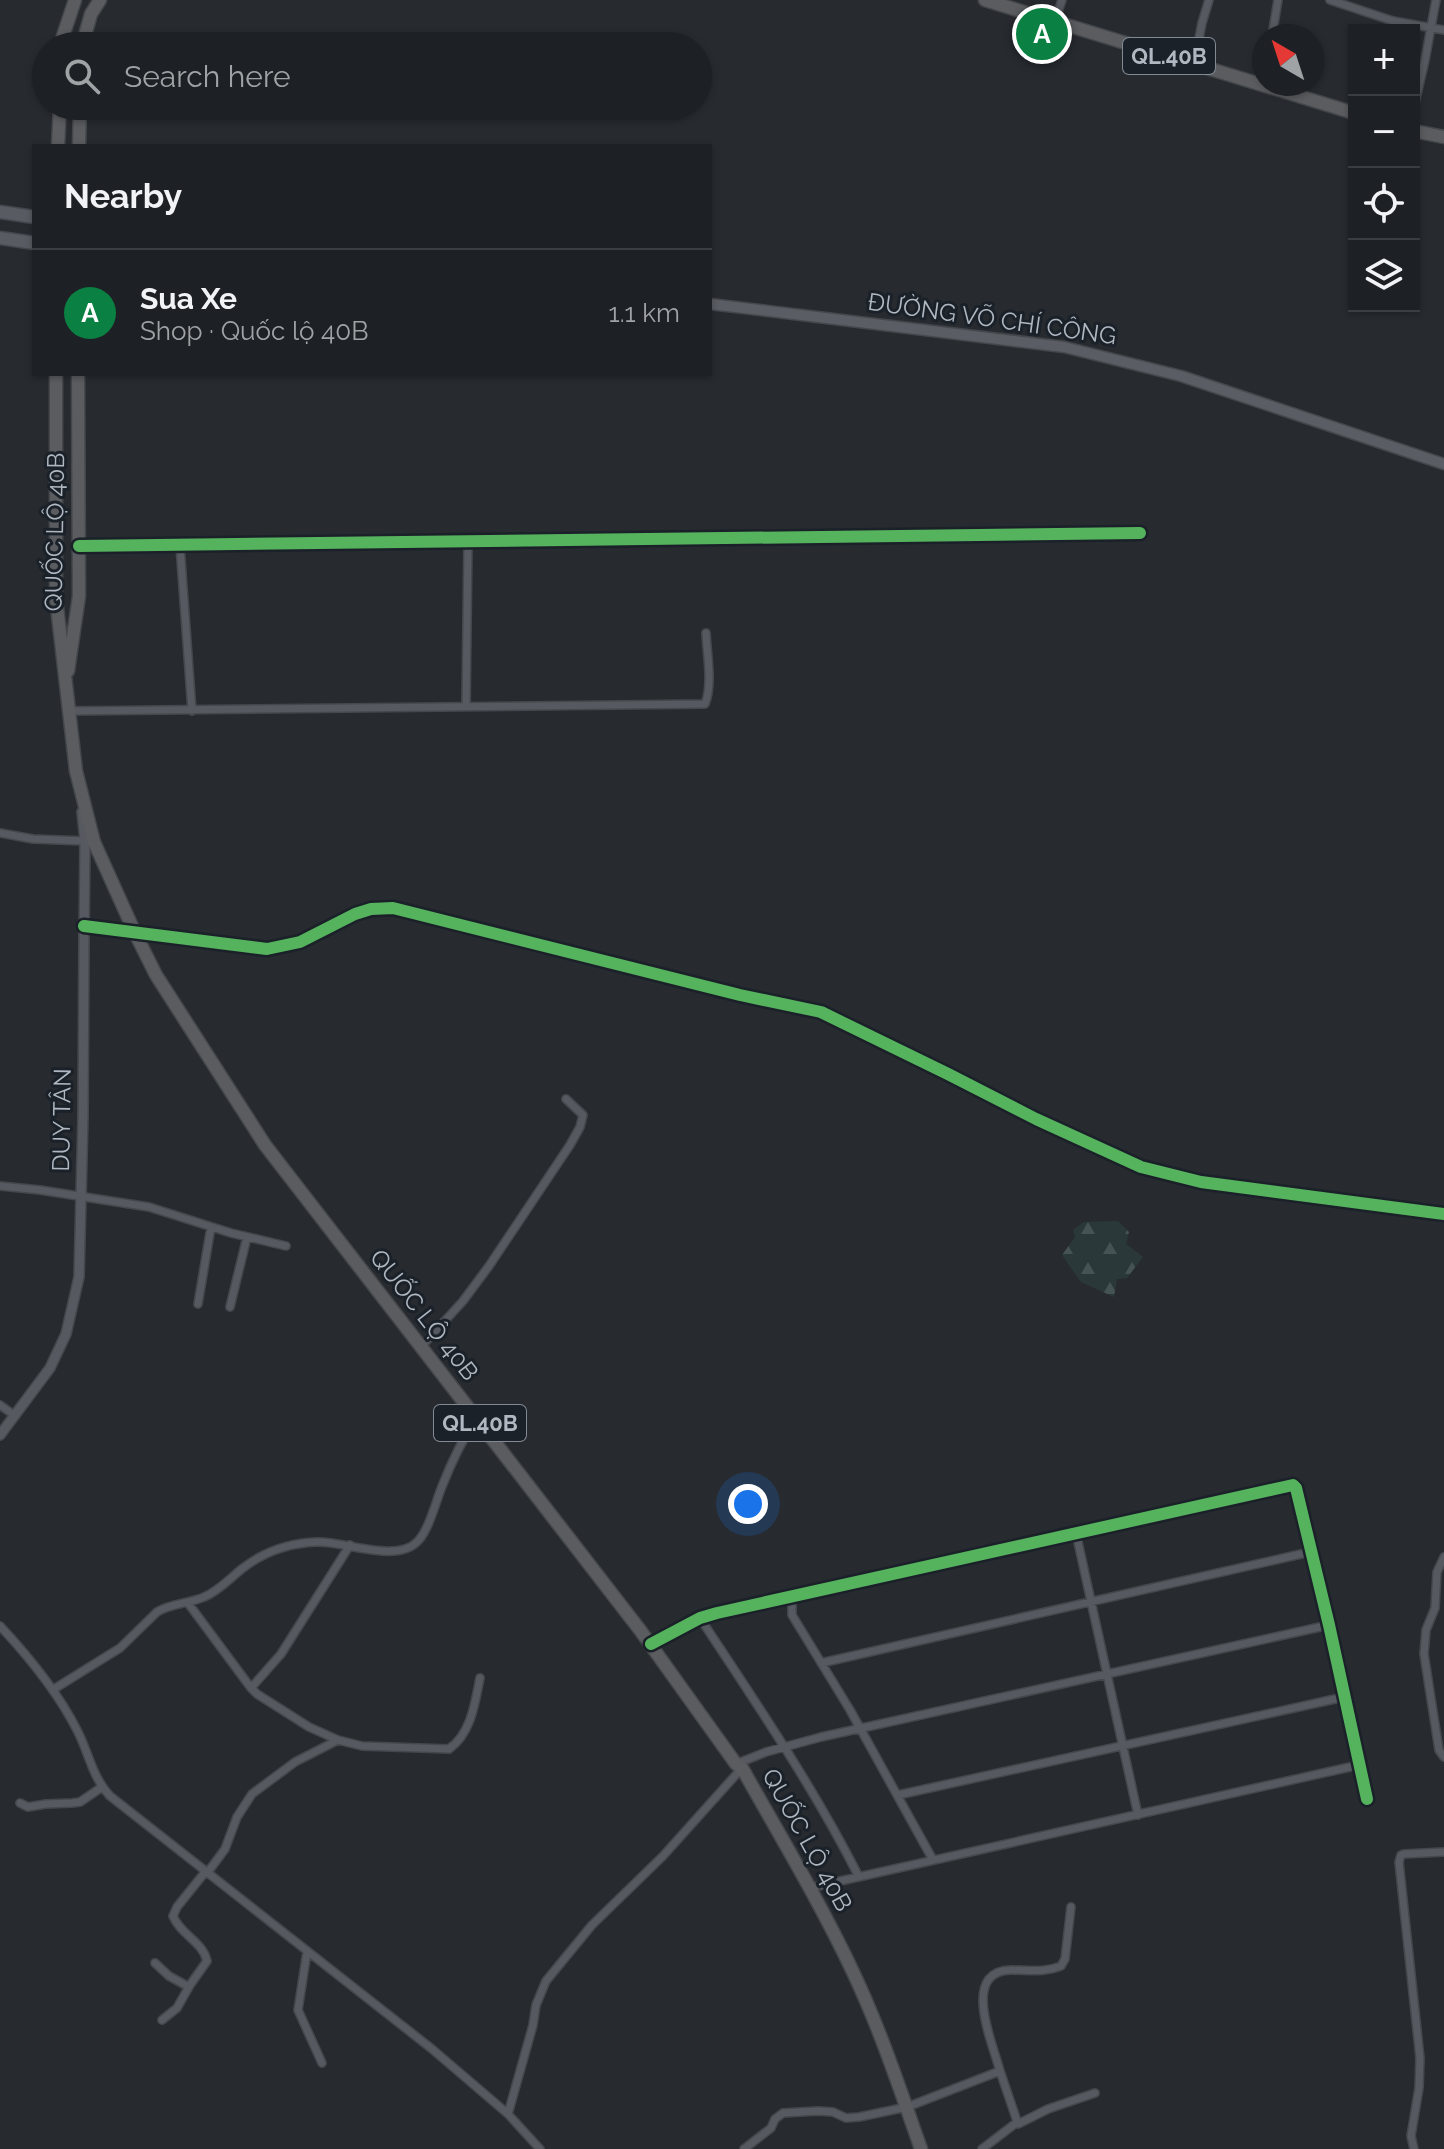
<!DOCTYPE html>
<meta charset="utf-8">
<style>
body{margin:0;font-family:Raleway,sans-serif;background:#25282c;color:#f1f3f6}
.controls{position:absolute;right:24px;top:24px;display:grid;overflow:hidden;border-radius:0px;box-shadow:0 2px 6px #0004}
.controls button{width:72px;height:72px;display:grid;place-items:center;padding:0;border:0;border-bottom:2px solid #3b3e41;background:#1d2024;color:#f1f3f6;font:40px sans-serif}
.compass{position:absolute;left:1252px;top:24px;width:72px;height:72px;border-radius:50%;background:#1d2024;box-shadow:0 2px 6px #0004;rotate:321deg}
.you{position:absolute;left:748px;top:1504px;width:28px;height:28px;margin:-20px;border:6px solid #fff;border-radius:50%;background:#1a73e8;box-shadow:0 0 0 12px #1a73e833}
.badge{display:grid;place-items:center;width:52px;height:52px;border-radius:50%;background:#0b8043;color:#fff;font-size:26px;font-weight:700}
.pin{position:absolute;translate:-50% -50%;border:4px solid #fff;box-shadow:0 2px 8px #0006}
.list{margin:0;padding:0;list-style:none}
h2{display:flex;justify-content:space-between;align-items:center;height:104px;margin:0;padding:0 32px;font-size:34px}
h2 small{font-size:26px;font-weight:400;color:#a0a3a6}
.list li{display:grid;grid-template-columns:52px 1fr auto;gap:24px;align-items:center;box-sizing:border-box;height:128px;padding:0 32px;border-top:2px solid #3b3e41}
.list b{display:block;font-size:30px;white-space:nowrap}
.list p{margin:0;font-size:26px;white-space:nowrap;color:#a0a3a6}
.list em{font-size:26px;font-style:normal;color:#a0a3a6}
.icon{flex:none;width:44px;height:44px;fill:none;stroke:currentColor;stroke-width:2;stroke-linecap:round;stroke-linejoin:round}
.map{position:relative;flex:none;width:1444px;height:2149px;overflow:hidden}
.search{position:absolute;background:#1d2024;box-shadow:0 2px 6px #0004;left:32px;top:32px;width:680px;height:88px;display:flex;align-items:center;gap:20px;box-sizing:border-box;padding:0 28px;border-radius:44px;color:#a0a3a6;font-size:30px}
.panel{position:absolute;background:#1d2024;box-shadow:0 2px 6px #0004;left:32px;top:144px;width:680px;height:232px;border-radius:0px}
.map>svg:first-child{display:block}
</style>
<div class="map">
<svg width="1444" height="2149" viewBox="0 0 1444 2149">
<defs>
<pattern id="forest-firs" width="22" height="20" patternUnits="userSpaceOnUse" patternTransform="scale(2)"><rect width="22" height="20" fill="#2a3839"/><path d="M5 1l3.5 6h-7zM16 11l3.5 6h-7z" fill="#465354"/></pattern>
</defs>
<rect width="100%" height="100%" fill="#272b30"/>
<path fill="url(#forest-firs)" d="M1118,1221L1129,1232L1126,1244L1143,1257L1127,1278L1117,1279L1114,1297L1081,1282L1062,1255L1075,1237L1073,1230L1084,1222Z"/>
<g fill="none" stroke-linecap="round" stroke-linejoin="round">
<g stroke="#44474b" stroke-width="10">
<path id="minor" d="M1330,0L1393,21L1444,30
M1055,21L1062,0
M1272,36L1278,0
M1194,64L1202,23L1209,0
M1414,107L1425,60L1436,0
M79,546L1140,533
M180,546L192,711
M466,706L468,542
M68,711L705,704C713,684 707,655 706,633
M0,833L33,839L85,841
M84,926L267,949L300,942L355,914L371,909L393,908L740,995L821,1012L948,1074L1036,1119L1141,1167L1201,1182L1444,1214
M0,1186L40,1190L149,1207L231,1233L286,1246
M198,1304L211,1227
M230,1307L247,1237
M421,1347L463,1301L489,1266L570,1145L580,1127L583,1115L566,1099
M0,1405L14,1415
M1076,1533L1138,1815
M1444,1557L1437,1572L1435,1608L1426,1630L1424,1654L1439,1750L1444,1757
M792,1597V1615L850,1710L933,1860
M188,1603L251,1688L257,1694L309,1727L338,1740L362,1746L449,1749C471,1734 475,1703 480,1678
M700,1618C756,1703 813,1786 859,1877
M0,1626C30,1658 57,1691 77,1730C89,1753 92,1777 110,1796L432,2049L508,2114L540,2149
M651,1644L700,1618L717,1613L1293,1485L1296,1488L1329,1625L1367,1799
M821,1663L1310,1552
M251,1688L281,1654L350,1545
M54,1689L120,1648L157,1612C171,1603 188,1604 204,1597C219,1591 230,1578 243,1568C265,1551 289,1543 317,1542C345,1541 397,1564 418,1541C430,1528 436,1500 443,1484C452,1461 463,1439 476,1418
M736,1764L766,1752L821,1737L1329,1625
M898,1795L1344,1697
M20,1803L28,1807L46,1804L72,1803L80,1802L102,1787
M208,1872L225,1849L237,1817L252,1794L295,1762L338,1740
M809,1888L1359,1765
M307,1952L298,2010L322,2063
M155,1963L169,1976L189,1987
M162,2020L177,2008L190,1985L207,1961C203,1942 180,1934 173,1916L177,1907L206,1871
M1000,2071C993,2044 960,1971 1011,1970C1029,1970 1044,1973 1061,1966L1065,1959L1071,1907
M508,2114L533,2025L536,2005L546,1981L592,1925L663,1856L742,1768
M744,2149L771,2128L775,2119L783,2113L818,2111L833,2112L846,2118L859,2117L907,2107L1000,2071L1018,2124L1048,2109L1095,2093
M982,2149L1016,2123
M1414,2149L1411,2136L1419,2088L1420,2058L1399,1862L1401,1855L1404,1854L1444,1852"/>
</g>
<g stroke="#44474b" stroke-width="12">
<path id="tertiary" d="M0,1435L50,1368L66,1334L79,1277L83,1117L84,938L85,841L82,812"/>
</g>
<g stroke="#44474b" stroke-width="13">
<path id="secondary" d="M710,304L1064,347L1181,376L1444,464"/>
</g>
<g stroke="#44474d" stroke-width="15">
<path id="primary" d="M0,212L34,217
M0,238L34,243"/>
</g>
<g stroke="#43474b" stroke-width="15">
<path id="trunk" d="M985,0L1354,113
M62,46L63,36L75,0
M82,46L91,14L100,0
M1414,131L1444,137
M58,146L60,106
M79,146L80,106
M56,374V598L76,771L94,842L135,933L156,975L265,1145L640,1630L736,1764L742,1768C780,1836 820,1902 853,1972C880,2029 900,2089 921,2149
M68,671L79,596L78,374"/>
</g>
<use href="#minor" stroke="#56595f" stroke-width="7"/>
<use href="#tertiary" stroke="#56595f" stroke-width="9"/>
<use href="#secondary" stroke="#5a5d63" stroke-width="10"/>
<use href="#primary" stroke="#585b61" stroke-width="12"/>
<use href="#trunk" stroke="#5a5c60" stroke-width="12"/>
<g stroke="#1b2129" stroke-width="17">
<path id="cycleway" d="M79,546L1140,533
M84,926L267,949L300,942L355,914L371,909L393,908L740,995L821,1012L948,1074L1036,1119L1141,1167L1201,1182L1444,1214
M651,1644L700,1618L717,1613L1293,1485L1296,1488L1329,1625L1367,1799"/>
</g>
<use href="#cycleway" stroke="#56b35d" stroke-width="12"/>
</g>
<g text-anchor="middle" stroke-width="6" stroke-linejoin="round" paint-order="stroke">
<g fill="#1b2129" stroke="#838a93" stroke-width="2">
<rect x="1123" y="38" width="92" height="36" rx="6"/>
<rect x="434" y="1405" width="92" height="36" rx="6"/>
</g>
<g font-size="22" font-weight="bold" fill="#b0b7c1">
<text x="1169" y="64">QL.40B</text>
<text x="480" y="1431">QL.40B</text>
</g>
<g font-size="24" fill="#b0b7c1" stroke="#1b2129">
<text transform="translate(992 319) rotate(8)" y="8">ĐƯỜNG VÕ CHÍ CÔNG</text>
<text transform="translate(55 532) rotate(-89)" y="8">QUỐC LỘ 40B</text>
<text transform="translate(62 1120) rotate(-89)" y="8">DUY TÂN</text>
<text transform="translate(424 1315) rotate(52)" y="8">QUỐC LỘ 40B</text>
<text transform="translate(807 1840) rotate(61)" y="8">QUỐC LỘ 40B</text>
</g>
</g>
</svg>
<div class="controls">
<button>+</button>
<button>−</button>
<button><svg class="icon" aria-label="locate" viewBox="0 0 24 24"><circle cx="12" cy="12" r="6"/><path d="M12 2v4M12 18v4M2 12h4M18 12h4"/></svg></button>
<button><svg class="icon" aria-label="layers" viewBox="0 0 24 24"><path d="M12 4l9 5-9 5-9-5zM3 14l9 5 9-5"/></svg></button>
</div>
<svg class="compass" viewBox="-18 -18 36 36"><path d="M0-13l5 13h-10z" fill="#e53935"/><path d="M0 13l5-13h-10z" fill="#a0a3a6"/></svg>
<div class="you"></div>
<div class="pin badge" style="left:1042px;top:34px">A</div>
<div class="search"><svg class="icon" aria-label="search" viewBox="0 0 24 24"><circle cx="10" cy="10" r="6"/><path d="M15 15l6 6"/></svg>Search here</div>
<section class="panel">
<h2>Nearby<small></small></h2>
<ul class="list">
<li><span class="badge">A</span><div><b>Sua Xe</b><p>Shop · Quốc lộ 40B</p></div><em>1.1 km</em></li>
</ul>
</section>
</div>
